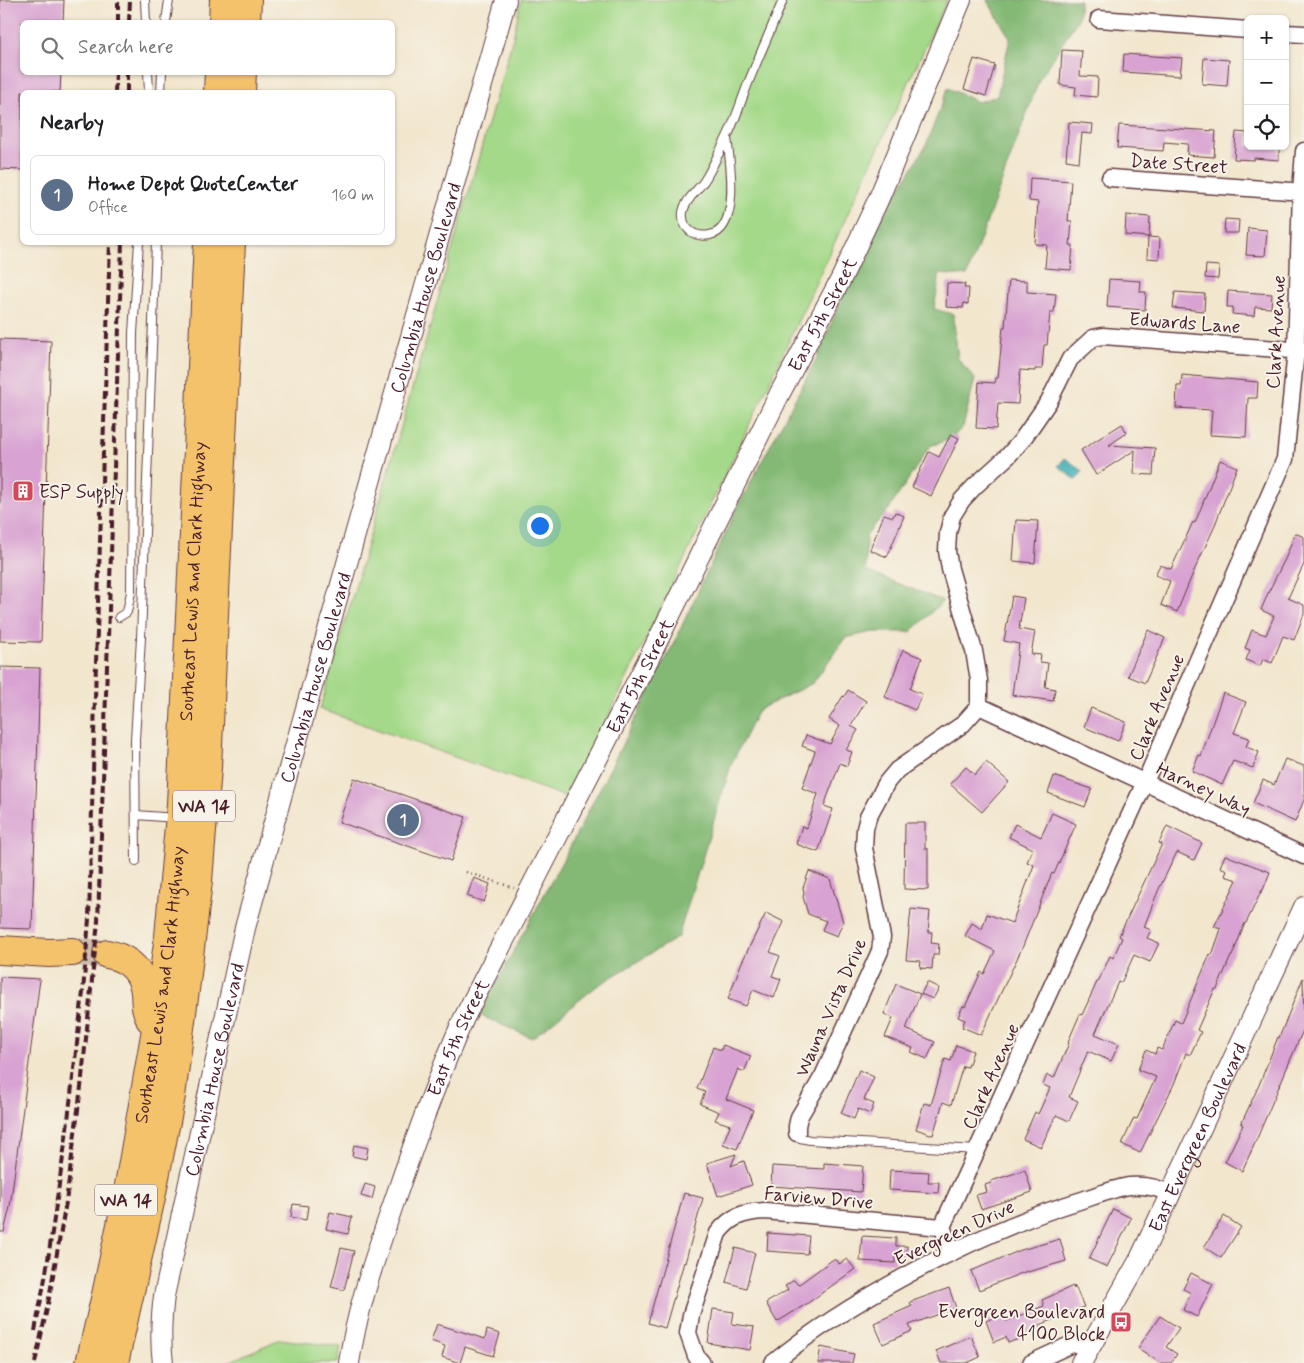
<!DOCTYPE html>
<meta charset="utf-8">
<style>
body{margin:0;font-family:Mynerve,sans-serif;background:#f2f2f2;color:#202124}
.controls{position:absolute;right:15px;top:15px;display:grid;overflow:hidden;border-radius:8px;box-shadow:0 1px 4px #0004}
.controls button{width:45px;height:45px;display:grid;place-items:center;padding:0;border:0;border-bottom:1px solid #e0e0e0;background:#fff;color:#202124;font:25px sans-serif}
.you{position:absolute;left:539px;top:525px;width:18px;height:18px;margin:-12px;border:4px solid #fff;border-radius:50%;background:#1a73e8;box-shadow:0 0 0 8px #1a73e833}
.badge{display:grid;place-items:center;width:32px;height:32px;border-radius:50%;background:#0b8043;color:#fff;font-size:16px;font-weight:700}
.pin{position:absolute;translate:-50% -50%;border:2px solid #fff;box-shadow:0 1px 5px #0006}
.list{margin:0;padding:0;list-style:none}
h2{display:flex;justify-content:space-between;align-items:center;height:65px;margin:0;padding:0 20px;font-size:21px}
h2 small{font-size:16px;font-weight:400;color:#757577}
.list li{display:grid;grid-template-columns:32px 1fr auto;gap:15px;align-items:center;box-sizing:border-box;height:80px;margin:0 10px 10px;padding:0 10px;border:1px solid #e0e0e0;border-radius:8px}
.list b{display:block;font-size:19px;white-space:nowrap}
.list p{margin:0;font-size:16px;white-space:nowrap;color:#757577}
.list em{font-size:16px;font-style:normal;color:#757577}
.icon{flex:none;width:28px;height:28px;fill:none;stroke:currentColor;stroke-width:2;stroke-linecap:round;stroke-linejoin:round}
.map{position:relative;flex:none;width:1304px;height:1363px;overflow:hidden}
.search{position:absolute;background:#fff;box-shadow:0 1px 4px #0004;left:20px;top:20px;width:375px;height:55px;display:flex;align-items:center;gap:12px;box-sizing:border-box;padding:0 18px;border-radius:8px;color:#757577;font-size:19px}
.panel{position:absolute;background:#fff;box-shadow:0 1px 4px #0004;left:20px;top:90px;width:375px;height:155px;border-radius:8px}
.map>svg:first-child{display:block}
</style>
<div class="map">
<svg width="1304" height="1363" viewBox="0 0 1304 1363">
<rect width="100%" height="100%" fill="#f7f3e8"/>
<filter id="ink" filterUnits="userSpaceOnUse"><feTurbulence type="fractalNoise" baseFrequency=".02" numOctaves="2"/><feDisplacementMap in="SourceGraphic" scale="10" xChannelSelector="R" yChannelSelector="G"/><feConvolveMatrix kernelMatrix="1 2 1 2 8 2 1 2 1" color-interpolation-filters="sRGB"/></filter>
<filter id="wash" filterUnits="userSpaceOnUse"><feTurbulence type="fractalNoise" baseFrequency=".0096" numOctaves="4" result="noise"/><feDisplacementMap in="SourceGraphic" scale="20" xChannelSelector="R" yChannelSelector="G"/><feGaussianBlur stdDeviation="1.12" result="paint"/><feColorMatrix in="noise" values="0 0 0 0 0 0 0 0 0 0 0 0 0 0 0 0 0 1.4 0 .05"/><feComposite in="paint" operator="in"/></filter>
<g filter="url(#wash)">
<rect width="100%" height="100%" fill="#f2e6cd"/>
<path fill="#a4d989" stroke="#777c5a" d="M521,0H947L766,390L569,798L320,709L513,38Z
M280,1339L341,1347L338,1363H226Z"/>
<path fill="#83b975" stroke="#666c50" d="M987,0H1080L1078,19L1039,80L967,276L940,274L934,309L953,314L958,359L975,379L963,427L951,439L930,446L889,509L866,535V571L943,601L911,632H873L845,638L813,683L758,710L731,765L678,937L597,986L532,1038L479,1015L572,843L671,649L737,508L818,356L859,256L926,145L948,88L978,102L997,96L1010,38Z"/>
<path fill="#3cadb3" stroke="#43666f" d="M1065,458L1083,471L1076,480L1058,466Z"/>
<g id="blocks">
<path fill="#d8a2d2" d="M0,0H64L63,22H22V72H61L60,92H22V170L0,169Z
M1062,50L1082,51L1080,76L1098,77L1097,97L1075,95L1076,87L1060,85Z
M1124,54L1182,58L1180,76L1123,72Z
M1204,58L1229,60L1227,86L1202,84Z
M974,59L995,65L986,96L964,89Z
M1069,122L1093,124L1092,134L1082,133L1079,162L1066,160Z
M1119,125L1216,131L1214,157L1187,155L1188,144L1164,142L1163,151L1117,148Z
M1236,132L1248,133V146H1279V160L1254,158V160L1234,159Z
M1030,178L1071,181L1068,221H1072L1070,245H1073L1071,270L1045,268L1047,245L1035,244L1038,202L1029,201Z
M1126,215L1150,217L1149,237L1125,235Z
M1225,219L1239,220L1238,233H1224Z
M1248,228L1267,230L1265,256L1246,255Z
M1148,237L1160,238L1159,259L1147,258Z
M1206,265L1219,266L1218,279L1205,278Z
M1109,279L1141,281L1140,292H1146L1145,310L1107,307Z
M1009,280L1027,281V292L1056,294L1054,313H1050L1047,345H1044L1042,369H1035V371L1020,370L1018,404L998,403L996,429L976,428L979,382L995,383L996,378H998L1003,327H1005Z
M947,283L965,284L964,288H969L968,304L964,303L963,308L946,307Z
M1228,291L1272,294L1271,308L1255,307L1254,316L1232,314L1233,307H1227Z
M1175,292L1205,294L1204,311L1173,308Z
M0,339L51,341L41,642L0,641Z
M1182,375L1258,382L1257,398H1248L1246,437L1210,435L1212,410L1176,408L1177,386H1181Z
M1122,424L1127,433L1109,445L1155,448L1153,475L1134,474L1135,450L1096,475L1081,450Z
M951,434L959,438L931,496L912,487L929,452L939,457Z
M1220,460L1237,467L1213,530L1193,573L1177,612L1161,605L1170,581L1155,575L1160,565L1171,569L1193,522L1195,523Z
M895,512L904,516L887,557L870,550L884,514L893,517Z
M1016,520L1038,521L1035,563L1013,561Z
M1295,533L1304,537V564L1288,598L1304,605V614L1294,640L1283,636L1272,663L1263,659L1260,666L1246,660L1250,650L1245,648L1252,630L1266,635L1274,616L1261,610L1269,591L1286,557Z
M1012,596L1024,598L1019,629L1035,632L1031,654L1041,655L1040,662L1048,663L1045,687L1055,689L1053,701L1012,695L1019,644L1004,641Z
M1148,630L1165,638L1145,683L1128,676Z
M903,650L922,658L910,689L922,694L915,710L885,697Z
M0,667L40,668L32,929L0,928Z
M848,690L866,701L851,726L858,730L846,750L852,752L847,766L840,763L824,806L833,809L818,852L796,844L802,826L807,828L818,794L802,788L815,751L802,746L806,735L830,744L840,726L829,719L843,696L844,697Z
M1223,693L1246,702L1234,733L1249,738L1246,747L1259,752L1253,768L1233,761L1222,785L1192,771L1199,755L1201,756Z
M1091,708L1126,722L1118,741L1084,727Z
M1285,759L1304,766V800L1295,822L1253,803L1263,780L1274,785Z
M986,762L1009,782L982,812L950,784L966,767L975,775Z
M1054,776L1092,789L1085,807L1048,793Z
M354,778L466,817L451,861L339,822Z
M1052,813L1076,824L1054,874L1052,873L1023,946L981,1035L962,1027L965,1020L958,1017L963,1006L965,1007L981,972L984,974L995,951L965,936L972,923L982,929L987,914L1012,923L1034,865L1027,862L1033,849L1009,837L1015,824L1041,837Z
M905,823H925V849H928V890L904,889Z
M1167,826L1202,843L1194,860L1177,852L1158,891L1144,927L1151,930L1147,938L1159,943L1150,962L1134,955L1121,983L1118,982L1095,1034L1119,1044L1111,1061L1088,1051L1069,1097L1078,1101L1069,1121L1056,1115L1041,1147L1023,1139L1035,1112L1038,1114L1050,1088L1043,1085L1047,1075L1054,1078L1069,1043L1068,1042L1080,1014L1082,1015L1097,982H1098L1110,956L1113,958L1122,938L1119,936L1162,844L1159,843Z
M1225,855L1270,872L1263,890H1262L1246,923H1245L1232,956H1231L1217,989H1215L1197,1030L1201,1032L1190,1055L1186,1053L1174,1084L1140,1153L1122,1144L1134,1118L1137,1119L1156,1077L1138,1070L1146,1050L1155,1054L1157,1048L1162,1050L1175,1020L1181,1023L1210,954L1212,955L1221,929L1214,927L1237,880L1225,876L1227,870L1220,867Z
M809,871L830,879L843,922L837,936L822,930L826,921L808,914L803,897L804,893L803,888Z
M474,878L490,884L484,902L467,896Z
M911,909L930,911L928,932H932L931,943L939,944L938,955H933L932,969L920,968L921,961L906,960Z
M766,913L784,922L770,952L780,956L772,976L781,979L774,998L753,990L746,1006L728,999L741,964Z
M0,977L40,979L10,1207L4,1232H0Z
M1303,978L1304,1028L1255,1143L1242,1171L1225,1162L1243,1125L1241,1124L1259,1085L1278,1037L1279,1038Z
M927,982L939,988L933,999L921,994Z
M896,984L920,994L906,1029L935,1042L927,1059L911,1052L913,1048L885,1037L893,1018L884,1014Z
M723,1045L751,1056L744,1072L738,1069L726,1099L753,1110L737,1149L723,1144L730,1125L715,1120L719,1112L700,1104L705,1092L697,1089L713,1047L721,1050Z
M956,1045L973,1051L968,1067L963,1066L951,1105L943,1102L933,1135L916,1129L924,1103L931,1105L945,1059L951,1061Z
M859,1070L874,1077L864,1100L874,1104L870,1114L858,1109L854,1119L841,1113Z
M354,1145L368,1148L366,1159L352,1156Z
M736,1154L731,1166L744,1161L752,1185L718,1196L707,1163Z
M824,1163L863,1166L861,1192L771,1186L772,1166L824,1169Z
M890,1170L929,1172L928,1182H939L938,1193L889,1190Z
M1025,1170L1032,1192L981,1209L976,1195L987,1192L985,1185L991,1183V1181Z
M365,1184L375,1187L372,1199L361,1196Z
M684,1193L703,1198L685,1263L684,1262L665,1328L648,1323Z
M293,1204L308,1206L306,1220L291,1217Z
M1113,1209L1131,1218L1107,1267L1089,1259Z
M330,1212L352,1217L348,1234L326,1229Z
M1224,1216L1241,1227L1221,1258L1204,1247Z
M768,1233L809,1236L807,1254L767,1251Z
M862,1236L896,1238V1246H907L906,1256L895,1255V1263L860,1261Z
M1060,1239L1066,1261L1028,1272L1027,1271L979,1290L971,1271L1021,1250Z
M341,1248L354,1251L344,1290L331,1287Z
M735,1248L755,1253L746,1288L726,1282Z
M847,1259L855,1269L808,1303L777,1322L766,1303L788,1290L785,1286L794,1280L798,1285L832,1260H837L839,1264Z
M1191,1273L1213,1284L1197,1317L1183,1310L1191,1293L1183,1289Z
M1073,1286L1074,1289L1075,1286L1084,1307L1040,1325L1042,1330L1008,1343L1006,1337L994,1342L986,1321L1003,1314L1006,1321L1044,1306L1042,1300Z
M949,1288L956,1308L909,1325L912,1331L883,1344L874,1323L912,1306L910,1302Z
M713,1309L734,1312L732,1324L754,1327L750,1350L708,1343Z
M1160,1316L1179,1328L1166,1347L1177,1354L1171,1363H1160L1138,1348Z
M437,1324L485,1339L487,1330L500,1334L493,1356L465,1347L460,1363L442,1357L445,1346L431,1341Z
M971,1336L980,1357L967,1363H941L936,1351Z
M821,1347L854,1354L852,1363H818Z"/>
</g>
</g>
<g filter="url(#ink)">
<use href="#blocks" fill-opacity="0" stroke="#633d43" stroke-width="1"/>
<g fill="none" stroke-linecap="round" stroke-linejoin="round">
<path stroke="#d0bead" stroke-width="28" stroke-dasharray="28 14" stroke-linecap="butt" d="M72,952L107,954"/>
<g stroke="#633d43" stroke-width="10">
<path id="service" d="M145,0L146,22
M166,22L169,0
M148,72L149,92
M161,92L162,72
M727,138C730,160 741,229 710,235C695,238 681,229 683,212C685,200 697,191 704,181C712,169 718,154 725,141C735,122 741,101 749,81C760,54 772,27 783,0
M119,617L127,612L131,592L133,333L139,242
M136,815L176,818
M136,861L135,740L141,638L156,242
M797,1133L800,1138L810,1140L977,1150"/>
</g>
<g stroke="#633d43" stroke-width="19">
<path id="minor" d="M1099,19L1248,30
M1285,33L1304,34
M1110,178L1304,192
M979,706L1304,856
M797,1133V1126L799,1117L823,1076L880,951L882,937L864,848L865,829L868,817L887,782L897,770L963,724L979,706V680L974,651L950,569L947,551L948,533L952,516L962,500L975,486L1008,456L1022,440L1049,401L1070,359L1093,338L1103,336L1304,351
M952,1251L942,1227L1145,782L1285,459L1296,351L1301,192L1304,151
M702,1363L696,1356L688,1333L691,1315L718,1233C731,1216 744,1212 765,1211L942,1227
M773,1363C815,1328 861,1300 909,1274C964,1245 1020,1219 1079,1201C1093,1197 1117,1187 1130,1186C1145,1185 1158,1187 1170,1194
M1031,1363L1074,1343L1090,1349"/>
</g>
<g stroke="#633d43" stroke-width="22">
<g id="tertiary">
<path id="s1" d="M163,1363C160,1340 161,1319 164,1296L245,928L283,790L506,0"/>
<path id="s2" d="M349,1363C357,1308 376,1255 394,1202C415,1140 437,1078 464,1018L649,658L780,393L841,279L879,198L961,0"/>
<path id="s3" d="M1081,1363L1140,1259L1304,907"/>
</g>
</g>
<g stroke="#633d43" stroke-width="30">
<g id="motorway">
<path d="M223,22L224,0"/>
<path d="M246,22L247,0"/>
<path d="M218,92L219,72"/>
<path d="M241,92L242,72"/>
<path d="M0,950L49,953L72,952"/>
<path d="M107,954C124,957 138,967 143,983C146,991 145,999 146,1007C147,1011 149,1015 150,1019"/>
<path id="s4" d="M90,1363L106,1295L127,1197L155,1035L169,936L181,804L208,242"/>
<path d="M114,1363L150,1202L171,1096L185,990L198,881L207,768L231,242"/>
</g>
</g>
<path stroke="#633d43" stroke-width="2.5" stroke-dasharray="1 4" stroke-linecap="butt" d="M466,872L514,888"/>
<use href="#service" stroke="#fff" stroke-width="8"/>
<use href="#minor" stroke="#fff" stroke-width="16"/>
<use href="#tertiary" stroke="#fff" stroke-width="20"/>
<use href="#motorway" stroke="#f3c26a" stroke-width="28"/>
<path stroke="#4a1f2b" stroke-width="4" stroke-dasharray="8 4" stroke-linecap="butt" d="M118,22V0
M129,22L130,0
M115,92L116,72
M127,92V72
M35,1331L46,1273L66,1137L83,992L89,919L96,662L110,242
M35,1363L48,1304L66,1202L81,1087L98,921L122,242"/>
</g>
</g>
<defs>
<g id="building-square" transform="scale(1.125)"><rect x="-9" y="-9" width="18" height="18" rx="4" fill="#d1495b" stroke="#f7f3e8"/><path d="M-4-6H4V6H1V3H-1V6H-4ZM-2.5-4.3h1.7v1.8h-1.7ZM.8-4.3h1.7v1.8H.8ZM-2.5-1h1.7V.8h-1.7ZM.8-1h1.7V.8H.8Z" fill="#fff"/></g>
<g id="bus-square" transform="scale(1.125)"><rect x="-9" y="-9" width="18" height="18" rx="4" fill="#d1495b" stroke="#f7f3e8"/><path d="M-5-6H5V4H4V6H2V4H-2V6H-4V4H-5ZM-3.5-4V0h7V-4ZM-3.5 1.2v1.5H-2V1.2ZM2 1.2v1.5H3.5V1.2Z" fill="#fff"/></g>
</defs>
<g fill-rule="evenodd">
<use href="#building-square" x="23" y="491"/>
<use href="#bus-square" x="1121" y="1322"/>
</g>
<g text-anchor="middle" stroke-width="4" stroke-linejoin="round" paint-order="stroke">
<g fill="#f7f3e8" stroke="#7e5f64" stroke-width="1">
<rect x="173" y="790.5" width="62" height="31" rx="4"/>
<rect x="95" y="1184.5" width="62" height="31" rx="4"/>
</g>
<g font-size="18" font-weight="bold" fill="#4a1f2b">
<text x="204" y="812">WA 14</text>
<text x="126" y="1206">WA 14</text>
</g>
<g font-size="19" fill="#4a1f2b" stroke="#f7f3e8">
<text transform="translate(1179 163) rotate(4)" y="7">Date Street</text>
<text dy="7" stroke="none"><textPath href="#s1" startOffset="1109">Columbia House Boulevard</textPath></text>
<text dy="7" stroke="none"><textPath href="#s2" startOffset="1154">East 5th Street</textPath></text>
<text transform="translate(1185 322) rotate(4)" y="7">Edwards Lane</text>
<text transform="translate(1275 332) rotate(-87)" y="7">Clark Avenue</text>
<text dy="7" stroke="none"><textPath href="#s4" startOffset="790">Southeast Lewis and Clark Highway</textPath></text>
<text dy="7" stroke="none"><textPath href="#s2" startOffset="749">East 5th Street</textPath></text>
<text dy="7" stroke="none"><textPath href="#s1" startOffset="704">Columbia House Boulevard</textPath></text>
<text transform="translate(1156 707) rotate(-67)" y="7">Clark Avenue</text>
<text transform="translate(1204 788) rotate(25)" y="7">Harney Way</text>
<text dy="7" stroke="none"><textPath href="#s4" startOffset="385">Southeast Lewis and Clark Highway</textPath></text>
<text transform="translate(830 1007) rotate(-66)" y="7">Wauna Vista Drive</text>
<text dy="7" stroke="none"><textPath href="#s2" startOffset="344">East 5th Street</textPath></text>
<text dy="7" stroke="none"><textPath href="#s1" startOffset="299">Columbia House Boulevard</textPath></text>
<text transform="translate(990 1076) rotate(-66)" y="7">Clark Avenue</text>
<text dy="7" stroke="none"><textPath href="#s3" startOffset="254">East Evergreen Boulevard</textPath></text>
<text transform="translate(819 1197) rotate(5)" y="7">Farview Drive</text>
<text transform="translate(954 1232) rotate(-25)" y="7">Evergreen Drive</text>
</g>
<g font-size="19" fill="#4a1f2b" stroke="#f7f3e8" text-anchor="start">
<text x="39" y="498">ESP Supply</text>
<text x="1105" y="1318" text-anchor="end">Evergreen Boulevard<tspan x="1105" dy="22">4100 Block</tspan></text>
</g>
</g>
</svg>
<div class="controls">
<button>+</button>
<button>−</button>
<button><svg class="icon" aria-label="locate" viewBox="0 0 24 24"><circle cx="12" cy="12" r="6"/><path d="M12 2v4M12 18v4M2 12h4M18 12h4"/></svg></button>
</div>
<div class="you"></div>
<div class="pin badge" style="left:403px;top:820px;background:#5c6f8a">1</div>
<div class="search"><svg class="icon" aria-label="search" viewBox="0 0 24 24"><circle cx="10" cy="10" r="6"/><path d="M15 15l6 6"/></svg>Search here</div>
<section class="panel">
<h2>Nearby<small></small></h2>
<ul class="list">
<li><span class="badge" style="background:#5c6f8a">1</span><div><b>Home Depot QuoteCenter</b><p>Office</p></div><em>160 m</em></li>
</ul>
</section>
</div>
